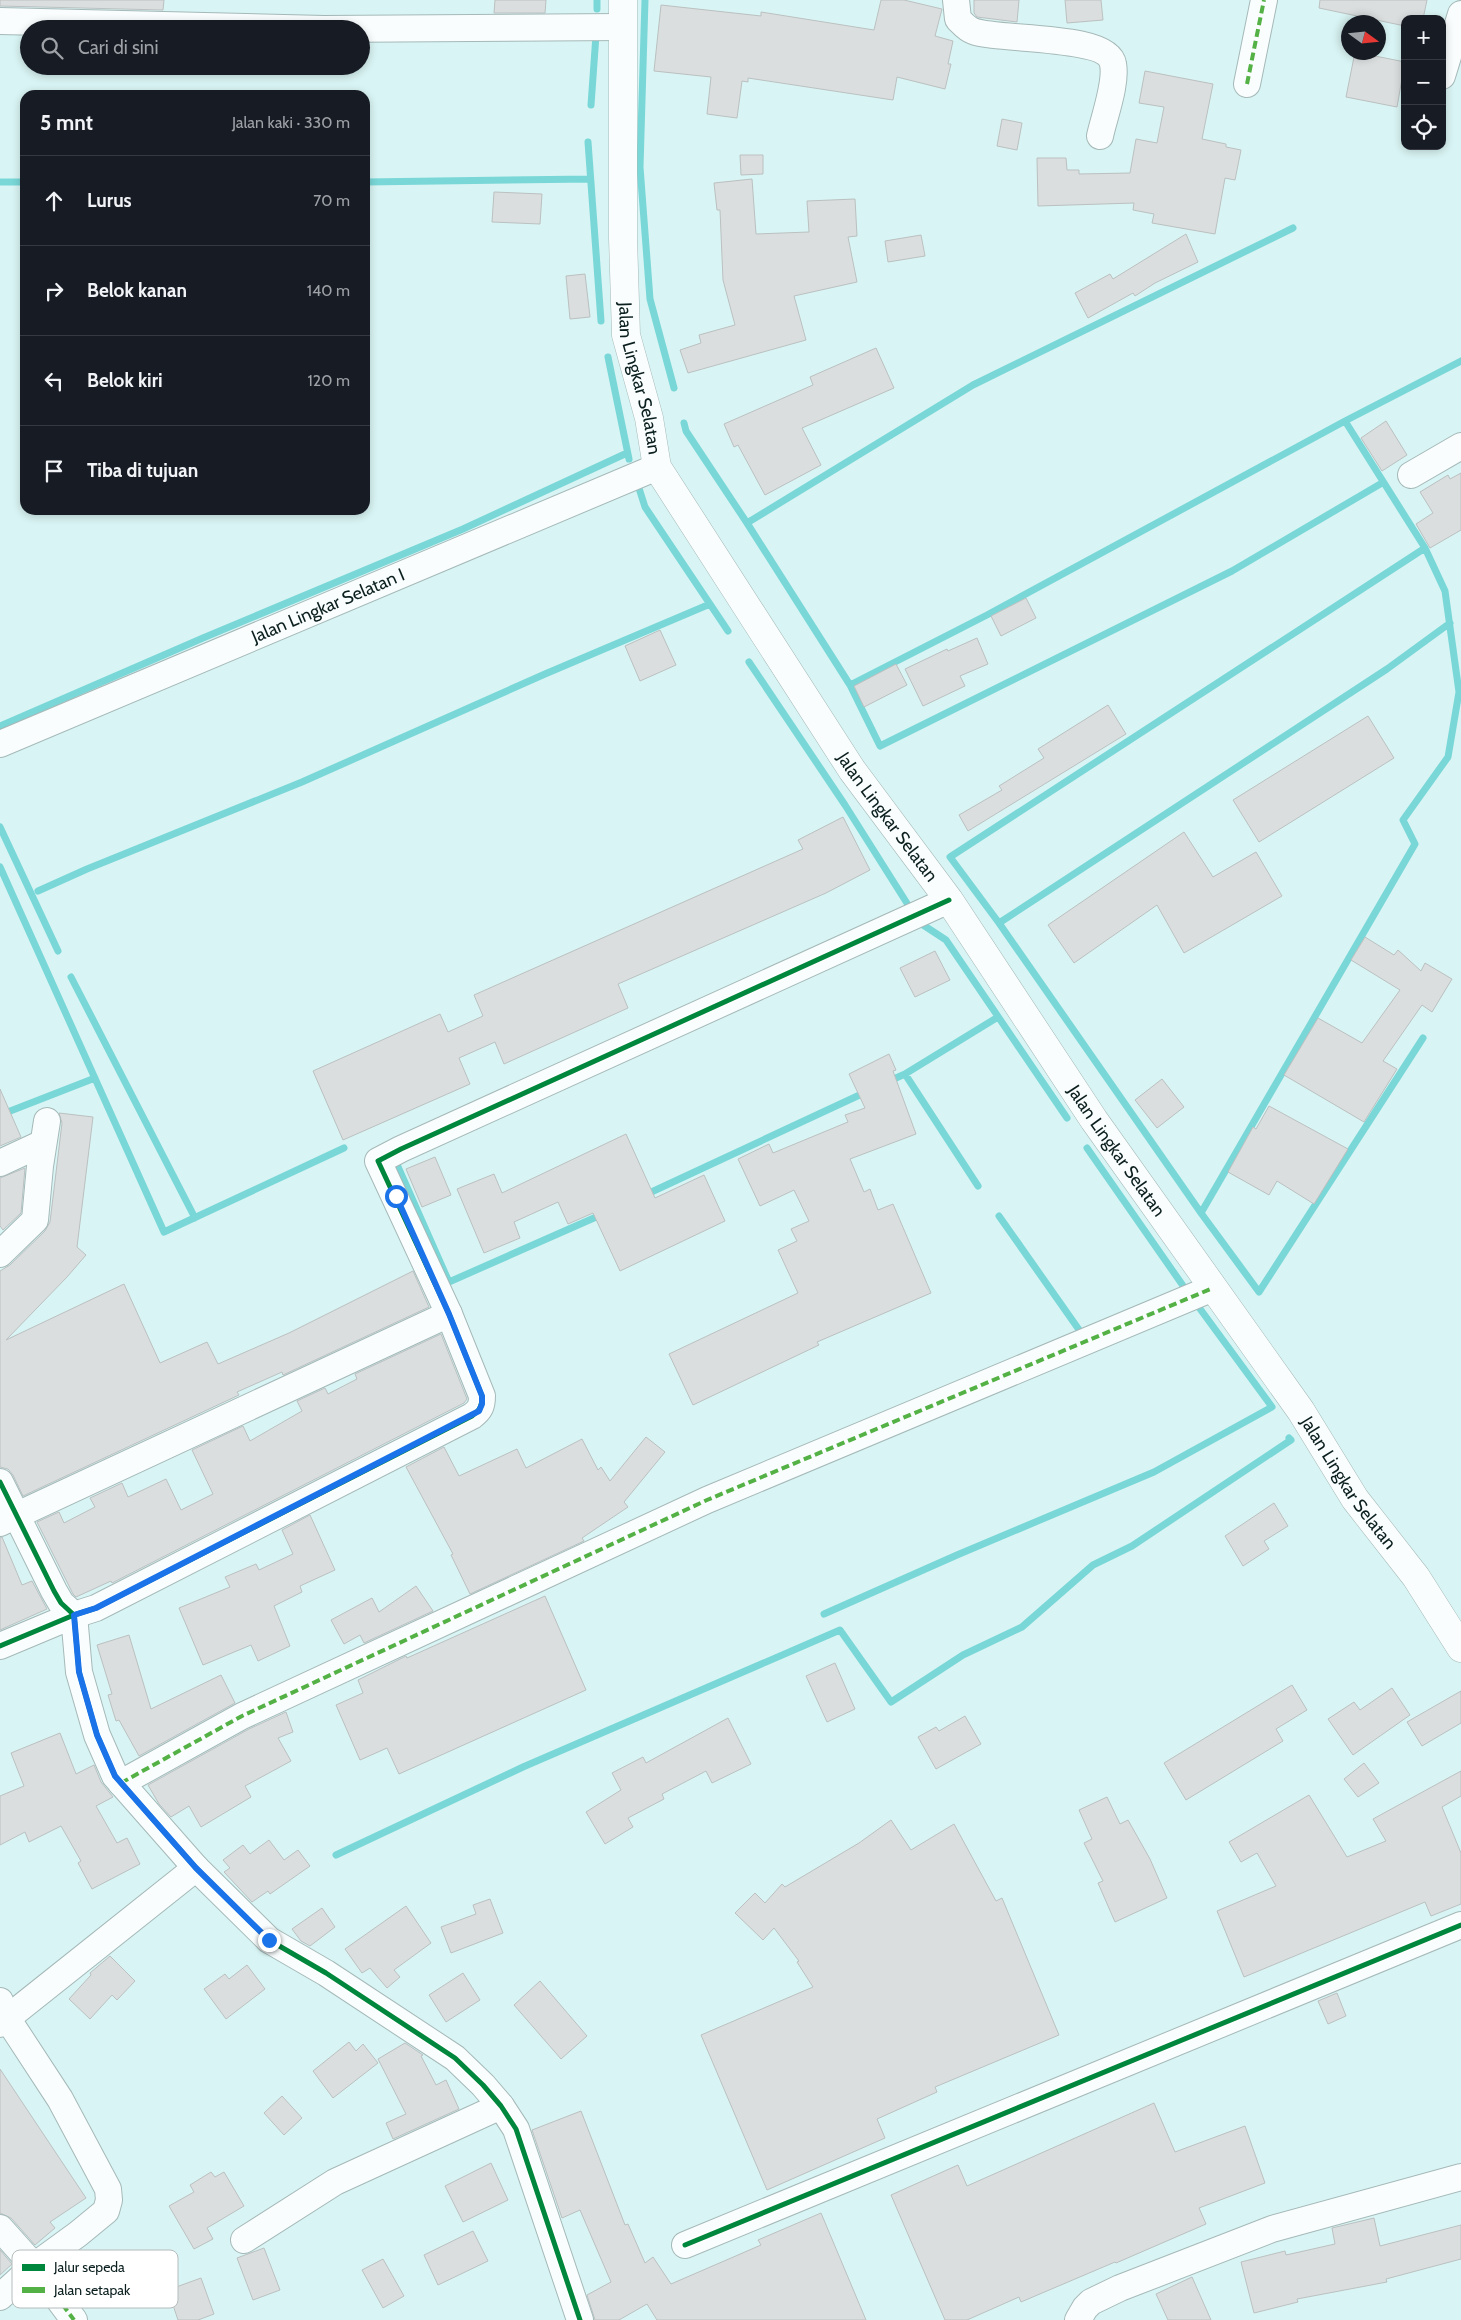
<!DOCTYPE html>
<html lang="id">
<meta charset="utf-8">
<style>
body{margin:0;font-family:Cabin,sans-serif;background:#20242c;color:#f1f3f6}
.controls{position:absolute;right:15px;top:15px;display:grid;overflow:hidden;border-radius:10px;box-shadow:0 2px 8px #0003}
.controls button{width:45px;height:45px;display:grid;place-items:center;padding:0;border:0;border-bottom:1px solid #363941;background:#171b24;color:#f1f3f6;font:25px sans-serif}
.compass{position:absolute;left:1341px;top:15px;width:45px;height:45px;border-radius:50%;background:#171b24;box-shadow:0 2px 8px #0003;rotate:105deg}
.stop{position:absolute;width:15px;height:15px;margin:-11px;border:4px solid #1a73e8;border-radius:50%;background:#fff}
.stop.end{background:#1a73e8;border-color:#fff;box-shadow:0 1px 5px #0008}
.list{margin:0;padding:0;list-style:none}
h2{display:flex;justify-content:space-between;align-items:center;height:65px;margin:0;padding:0 20px;font-size:21px}
h2 small{font-size:16px;font-weight:400;color:#9ea1a6}
.list li{display:grid;grid-template-columns:32px 1fr auto;gap:15px;align-items:center;box-sizing:border-box;height:90px;padding:0 20px;border-top:1px solid #363941}
.list b{display:block;font-size:19px;white-space:nowrap}
.list em{font-size:16px;font-style:normal;color:#9ea1a6}
.icon{flex:none;width:28px;height:28px;fill:none;stroke:currentColor;stroke-width:2;stroke-linecap:round;stroke-linejoin:round}
.map{position:relative;flex:none;width:1461px;height:2320px;overflow:hidden}
.search{position:absolute;background:#171b24;box-shadow:0 2px 8px #0003;left:20px;top:20px;width:350px;height:55px;display:flex;align-items:center;gap:12px;box-sizing:border-box;padding:0 18px;border-radius:28px;color:#9ea1a6;font-size:19px}
.panel{position:absolute;background:#171b24;box-shadow:0 2px 8px #0003;left:20px;top:90px;width:350px;height:425px;border-radius:15px}
.map>svg:first-child{display:block}
</style>
<div class="map">
<svg width="1461" height="2320" viewBox="0 0 1461 2320">
<rect width="100%" height="100%" fill="#d9f4f4"/>
<g fill="none" stroke-linecap="round" stroke-linejoin="round">
<path stroke="#7ad7d7" stroke-width="7" d="M645,0L640,167L650,299L674,388
M597,9V0
M591,105L596,35H594
M588,142L601,321
M0,182H25
M365,182L590,179
M1293,228L973,385L747,523L850,685L987,615L1345,421L1425,548L1445,591L1459,692L1448,757L1403,820L1415,844L1201,1213L999,923L1387,669L1450,623
M608,357L629,459
M1345,421L1461,361
M684,423L686,431L747,523
M637,482L645,507L728,631
M749,662L845,805L910,908
M850,685L880,746L1232,571L1382,483
M0,726L203,638L463,529L627,453
M0,827L58,951
M0,867L164,1232L344,1148
M38,891L87,869L302,782L545,674L710,604
M917,921L946,940L1067,1118
M999,923L950,857L1425,548
M71,977L195,1218
M905,1074L978,1186
M887,1082L905,1074L998,1017
M0,1115L95,1078
M1087,1148L1186,1290
M396,1160H395L449,1282L603,1214
M645,1195L866,1092
M1201,1213L1259,1292L1423,1038
M999,1216L1082,1334
M824,1614L957,1555L1154,1472L1272,1407L1195,1302
M336,1855L523,1767L840,1630L891,1702L963,1655L1022,1627L1093,1565L1132,1546L1291,1440L1289,1438"/>
</g>
<path fill="#dadede" stroke="#bbc0c0" d="M0,0H164L163,10L0,6Z
M495,0H546L545,13H494Z
M881,0H904L942,9L935,36L953,41L948,64H951L945,89L897,77L893,100L748,78V82L742,81L737,118L707,114L711,77L654,71L661,5L761,16V12L874,30Z
M974,0H1019L1017,22L977,17L974,13Z
M1065,0H1101L1103,20L1067,23Z
M1320,0H1427L1423,19H1405V26L1319,8Z
M1355,52L1405,62L1397,107L1346,97Z
M1145,71L1213,84L1202,139L1226,144V147L1241,150L1235,180L1225,178L1215,234L1152,223L1154,214L1133,210L1134,203L1038,206L1037,158H1066L1067,170H1079V174L1130,173L1136,139L1157,143L1164,107L1139,103Z
M1002,119L1022,123L1017,150L997,146Z
M740,155H763V174L741,175Z
M752,179L756,234L809,232L807,201L855,199L857,236L848,237L857,282L794,296L806,340L688,373L680,350L701,343L699,335L735,325L723,280L720,210H717L714,183Z
M494,192L542,194L540,224L492,222Z
M1186,234L1198,262L1155,283L1135,296L1133,293L1088,318L1075,293L1110,274L1113,279Z
M921,235L925,256L888,262L885,241Z
M585,274L590,317L570,319L566,276Z
M876,348L894,388L802,428L821,465L765,495L738,445L734,447L724,424L813,385L810,377Z
M1386,421L1407,455L1382,471L1361,438Z
M1461,473V530L1430,548L1416,524L1433,513L1420,492L1448,475L1450,479Z
M1026,598L1036,618L1001,636L991,616Z
M660,630L676,665L640,681L625,646Z
M977,638L988,664L960,676L965,686L923,706L905,669L947,649L948,651Z
M896,664L907,685L864,707L854,686Z
M1108,705L1126,734L968,831L959,815L1002,790L999,786L1044,758L1038,749Z
M1368,716L1394,758L1259,842L1233,800Z
M843,817L870,870L826,893L618,984L628,1008L504,1064L495,1042L459,1058L470,1084L343,1140L313,1071L440,1014L448,1032L483,1016L474,995L803,849L798,840Z
M1184,832L1213,877L1256,852L1282,896L1184,953L1157,905L1074,963L1048,925Z
M1365,937L1394,955L1398,950L1421,971L1425,963L1452,979L1432,1012L1422,1005L1383,1061L1397,1069L1364,1122L1284,1075L1318,1018L1362,1043L1400,990L1351,960Z
M935,951L950,980L915,997L900,968Z
M889,1054L896,1070L893,1071L916,1134L850,1159L864,1192L870,1189L878,1210L893,1204L931,1293L817,1342L819,1345L693,1405L669,1354L798,1293L778,1250L797,1241L791,1229L809,1221L794,1190L760,1206L738,1159L769,1144L773,1153L848,1122L845,1115L865,1108L849,1074Z
M1162,1079L1184,1107L1157,1128L1135,1100Z
M0,1089L21,1137L0,1146Z
M1269,1106L1348,1149L1314,1204L1277,1181L1269,1195L1228,1172L1253,1127L1256,1129Z
M59,1113L93,1117L77,1247L86,1255L67,1277L6,1340L124,1284L160,1363L207,1342L218,1364L289,1333L413,1271L429,1307L283,1375L282,1372L237,1392L239,1395L23,1496L13,1475L8,1469L0,1467V1271L10,1265L45,1231L50,1222L62,1123Z
M626,1134L655,1198L704,1175L725,1221L620,1271L593,1213L568,1224L558,1202L514,1222L520,1238L484,1253L457,1189L494,1174L502,1193Z
M435,1157L451,1195L422,1207L406,1169Z
M25,1168L21,1213L3,1230L0,1226V1178Z
M441,1334L467,1399L464,1403L112,1583L111,1581L76,1597L73,1594L37,1522L59,1512L64,1523L95,1507L90,1498L122,1483L128,1497L166,1479L181,1510L213,1494L192,1450L243,1426L250,1441L302,1411L297,1401L325,1388L328,1394L357,1379L355,1374Z
M646,1437L665,1452L624,1502L628,1507L582,1538L584,1541L470,1594L451,1555L453,1554L406,1467L444,1447L459,1476L517,1449L526,1468L582,1439L598,1470L601,1467L610,1481Z
M1274,1503L1288,1526L1264,1541L1269,1549L1243,1566L1225,1536Z
M310,1515L335,1570L300,1586L302,1592L274,1606L290,1646L258,1661L251,1645L203,1665L179,1608L230,1587L225,1577L256,1564L259,1570L293,1554L282,1530Z
M2,1537L22,1585L32,1581L47,1609L0,1630V1538Z
M416,1586L433,1611L364,1643L360,1635L344,1644L331,1620L372,1598L379,1612Z
M545,1596L586,1690L399,1774L387,1748L360,1760L336,1705L363,1693L358,1680L406,1656L407,1658Z
M129,1635L151,1709L221,1675L235,1703L139,1756L119,1720L116,1721L108,1695L112,1694L97,1645Z
M835,1663L855,1709L827,1722L806,1676Z
M1292,1685L1307,1710L1276,1729L1283,1741L1186,1800L1164,1763Z
M1392,1688L1410,1715L1353,1755L1328,1719L1354,1702L1360,1710Z
M1461,1691V1723L1422,1746L1407,1722Z
M286,1712L293,1732L278,1738L291,1761L245,1786L251,1797L201,1827L189,1806L171,1817L159,1804L148,1785L249,1729Z
M965,1716L981,1744L936,1769L918,1737L936,1727L939,1731Z
M728,1718L751,1764L712,1783L706,1771L662,1794L664,1799L628,1818L633,1827L605,1844L586,1812L621,1790L612,1773L643,1757L646,1763Z
M60,1733L76,1774L94,1765L101,1782L113,1797L96,1806L117,1843L127,1838L140,1864L92,1889L78,1863L81,1861L61,1826L29,1842L25,1832L0,1845V1796L24,1786L11,1753Z
M1364,1763L1379,1783L1358,1797L1344,1779Z
M1461,1771V1796L1442,1807L1461,1853V1904L1431,1916L1425,1902L1244,1977L1217,1911L1276,1886L1257,1853L1241,1862L1229,1842L1309,1795L1347,1857L1386,1841L1373,1819Z
M1107,1797L1120,1824L1128,1820L1150,1859L1167,1898L1115,1922L1098,1883L1103,1881L1084,1843L1092,1839L1079,1810Z
M891,1820L911,1850L954,1824L996,1901L1002,1898L1059,2035L935,2087L937,2092L877,2119L885,2138L767,2190L701,2035L813,1987L797,1962L799,1961L774,1928L763,1940L735,1913L755,1893L765,1903L782,1884L785,1887L859,1843Z
M269,1840L284,1860L298,1850L310,1866L270,1894L268,1891L252,1902L224,1872L230,1868L223,1860L243,1845L250,1854Z
M490,1899L503,1933L451,1953L441,1927L476,1914L473,1905Z
M406,1906L431,1943L394,1970L400,1977L387,1988L370,1968L362,1973L345,1949Z
M322,1908L335,1927L310,1946L301,1941L292,1929Z
M110,1956L135,1981L117,2000L112,1995L90,2019L69,1999L91,1975L90,1973Z
M247,1965L265,1989L226,2019L204,1989L225,1974L229,1979Z
M463,1973L480,2000L446,2022L429,1995Z
M540,1981L587,2036L561,2059L514,2005Z
M1337,1993L1346,2016L1328,2024L1318,2001Z
M349,2042L356,2051L363,2044L378,2063L333,2098L313,2071Z
M405,2043L423,2055L421,2056L436,2085L446,2080L459,2109L393,2139L386,2123L406,2114L378,2059Z
M0,2069L86,2198L50,2222L55,2228L35,2245L11,2218L0,2213Z
M282,2096L302,2118L284,2135L264,2113Z
M1154,2103L1175,2152L1245,2126L1265,2183L1199,2208L1206,2224L1116,2263L1115,2262L1021,2302L1019,2297L967,2320H945L891,2195L958,2165L967,2186Z
M581,2111L625,2225L628,2224L645,2263L653,2257L671,2284L761,2245L758,2240L821,2213L866,2320H657L647,2304L619,2320H595L587,2295L611,2282L580,2210L562,2218L532,2130Z
M491,2163L508,2200L463,2222L445,2186Z
M211,2172L215,2177L224,2172L244,2206L207,2228L213,2239L194,2249L169,2206L194,2192L190,2185Z
M1374,2218L1380,2246L1461,2225V2259L1386,2279L1387,2282L1297,2299L1298,2302L1254,2313L1241,2262L1285,2251L1286,2255L1335,2244L1332,2228Z
M473,2231L488,2261L438,2285L424,2255Z
M264,2248L280,2290L253,2300L237,2258Z
M0,2250L12,2264L0,2275Z
M383,2259L404,2296L383,2308L362,2270Z
M1192,2277L1211,2320H1168L1156,2294Z
M201,2278L214,2314L198,2320H178L168,2290Z"/>
<g fill="none" stroke-linecap="round" stroke-linejoin="round">
<g stroke="#a5b9b9" stroke-width="28">
<g id="street">
<path d="M956,0L958,19C963,24 967,29 973,31C998,41 1108,34 1113,64C1117,83 1104,117 1100,136"/>
<path d="M0,21L324,29L623,27"/>
<path d="M1442,76L1461,14"/>
<path d="M1247,84L1264,0"/>
<path d="M1411,475L1461,446"/>
<path id="s1" d="M0,744L657,467"/>
<path d="M0,1163L43,1143"/>
<path d="M0,1254L35,1220L40,1166L47,1121"/>
<path d="M0,1482L54,1591L61,1603L74,1615L96,1608L472,1416C480,1410 482,1406 482,1396L449,1314L378,1161L401,1149L949,900"/>
<path d="M0,1523L449,1314"/>
<path d="M0,1646L74,1615L79,1672L97,1735L115,1776L196,1868L269,1940L326,1973L455,2058L483,2085L501,2106L516,2129L580,2320"/>
<path d="M121,1783L242,1716L707,1500L1213,1288"/>
<path d="M0,2001L7,2018L60,2099L108,2189L109,2200L106,2211L78,2234L34,2266L0,2297"/>
<path d="M0,2024L196,1868"/>
<path d="M0,2228L34,2266L74,2320"/>
<path d="M244,2240L335,2182L501,2106"/>
<path d="M685,2245L1461,1925"/>
<path d="M1078,2320L1085,2308L1091,2302L1120,2288L1272,2229L1461,2177"/>
</g>
</g>
<g stroke="#a5b9b9" stroke-width="29">
<g id="highway">
<path id="s2" d="M623,0V238L626,335L649,418L657,467L852,770L949,900L1094,1120L1301,1411L1355,1499L1416,1577L1461,1648"/>
</g>
</g>
<use href="#street" stroke="#f9fdfd" stroke-width="26"/>
<use href="#highway" stroke="#f9fdfd" stroke-width="28"/>
<path stroke="#54b145" stroke-width="4" stroke-dasharray="8 4" stroke-linecap="butt" d="M1247,84L1264,0
M121,1783L242,1716L707,1500L1213,1288
M34,2266L74,2320"/>
<g stroke="#fff" stroke-width="8">
<path id="cycleway" d="M0,1482L54,1591L61,1603L74,1615L96,1608L472,1416C480,1410 482,1406 482,1396L449,1314L378,1161L401,1149L949,900
M0,1646L74,1615L79,1672L97,1735L115,1776L196,1868L269,1940L326,1973L455,2058L483,2085L501,2106L516,2129L580,2320
M685,2245L1461,1925"/>
</g>
<use href="#cycleway" stroke="#00873e" stroke-width="5"/>
</g>
<g fill="none" stroke-linecap="round" stroke-linejoin="round">
<path stroke="#1a73e8" stroke-width="6" d="M269,1940L196,1868L115,1776L97,1735L79,1672L74,1615L96,1608L479,1411L482,1404V1396L449,1314L396,1196"/>
</g>
<g text-anchor="middle" stroke-width="4.5" stroke-linejoin="round" paint-order="stroke">
<g font-size="18" fill="#0c1f1f" stroke="#fff">
<text dy="6" stroke="none"><textPath href="#s2" startOffset="380">Jalan Lingkar Selatan</textPath></text>
<text dy="6" stroke="none"><textPath href="#s1" startOffset="356">Jalan Lingkar Selatan I</textPath></text>
<text dy="6" stroke="none"><textPath href="#s2" startOffset="890">Jalan Lingkar Selatan</textPath></text>
<text dy="6" stroke="none"><textPath href="#s2" startOffset="1295">Jalan Lingkar Selatan</textPath></text>
<text dy="6" stroke="none"><textPath href="#s2" startOffset="1700">Jalan Lingkar Selatan</textPath></text>
</g>
</g>
<rect x="12" y="2250" width="166" height="58" rx="8" fill="#fff" stroke="#b6bcbc" stroke-width="1"/>
<rect x="22" y="2264" width="23" height="7" fill="#00873e"/>
<rect x="22" y="2287" width="23" height="6" fill="#54b145"/>
<g font-size="14" fill="#0c1f1f">
<text x="54" y="2272">Jalur sepeda</text>
<text x="54" y="2295">Jalan setapak</text>
</g>
</svg>
<div class="controls">
<button>+</button>
<button>−</button>
<button><svg class="icon" aria-label="locate" viewBox="0 0 24 24"><circle cx="12" cy="12" r="6"/><path d="M12 2v4M12 18v4M2 12h4M18 12h4"/></svg></button>
</div>
<svg class="compass" viewBox="-18 -18 36 36"><path d="M0-13l5 13h-10z" fill="#e53935"/><path d="M0 13l5-13h-10z" fill="#9ea1a6"/></svg>
<div class="stop" style="left:396px;top:1196px"></div>
<div class="stop end" style="left:269px;top:1940px"></div>
<div class="search"><svg class="icon" aria-label="search" viewBox="0 0 24 24"><circle cx="10" cy="10" r="6"/><path d="M15 15l6 6"/></svg>Cari di sini</div>
<section class="panel">
<h2>5 mnt<small>Jalan kaki · 330 m</small></h2>
<ul class="list">
<li><svg class="icon" aria-label="ahead" viewBox="0 0 24 24"><path d="M12 20V5M6 11l6-6 6 6"/></svg><div><b>Lurus</b></div><em>70 m</em></li>
<li><svg class="icon" aria-label="right" viewBox="0 0 24 24"><path d="M7 20v-9h11M14 6l5 5-5 5"/></svg><div><b>Belok kanan</b></div><em>140 m</em></li>
<li><svg class="icon" aria-label="left" viewBox="0 0 24 24"><path d="M17 20v-9H6M10 6l-5 5 5 5"/></svg><div><b>Belok kiri</b></div><em>120 m</em></li>
<li><svg class="icon" aria-label="arrive" viewBox="0 0 24 24"><path d="M6 21V4h12l-3 4 3 4H6"/></svg><div><b>Tiba di tujuan</b></div></li>
</ul>
</section>
</div>
